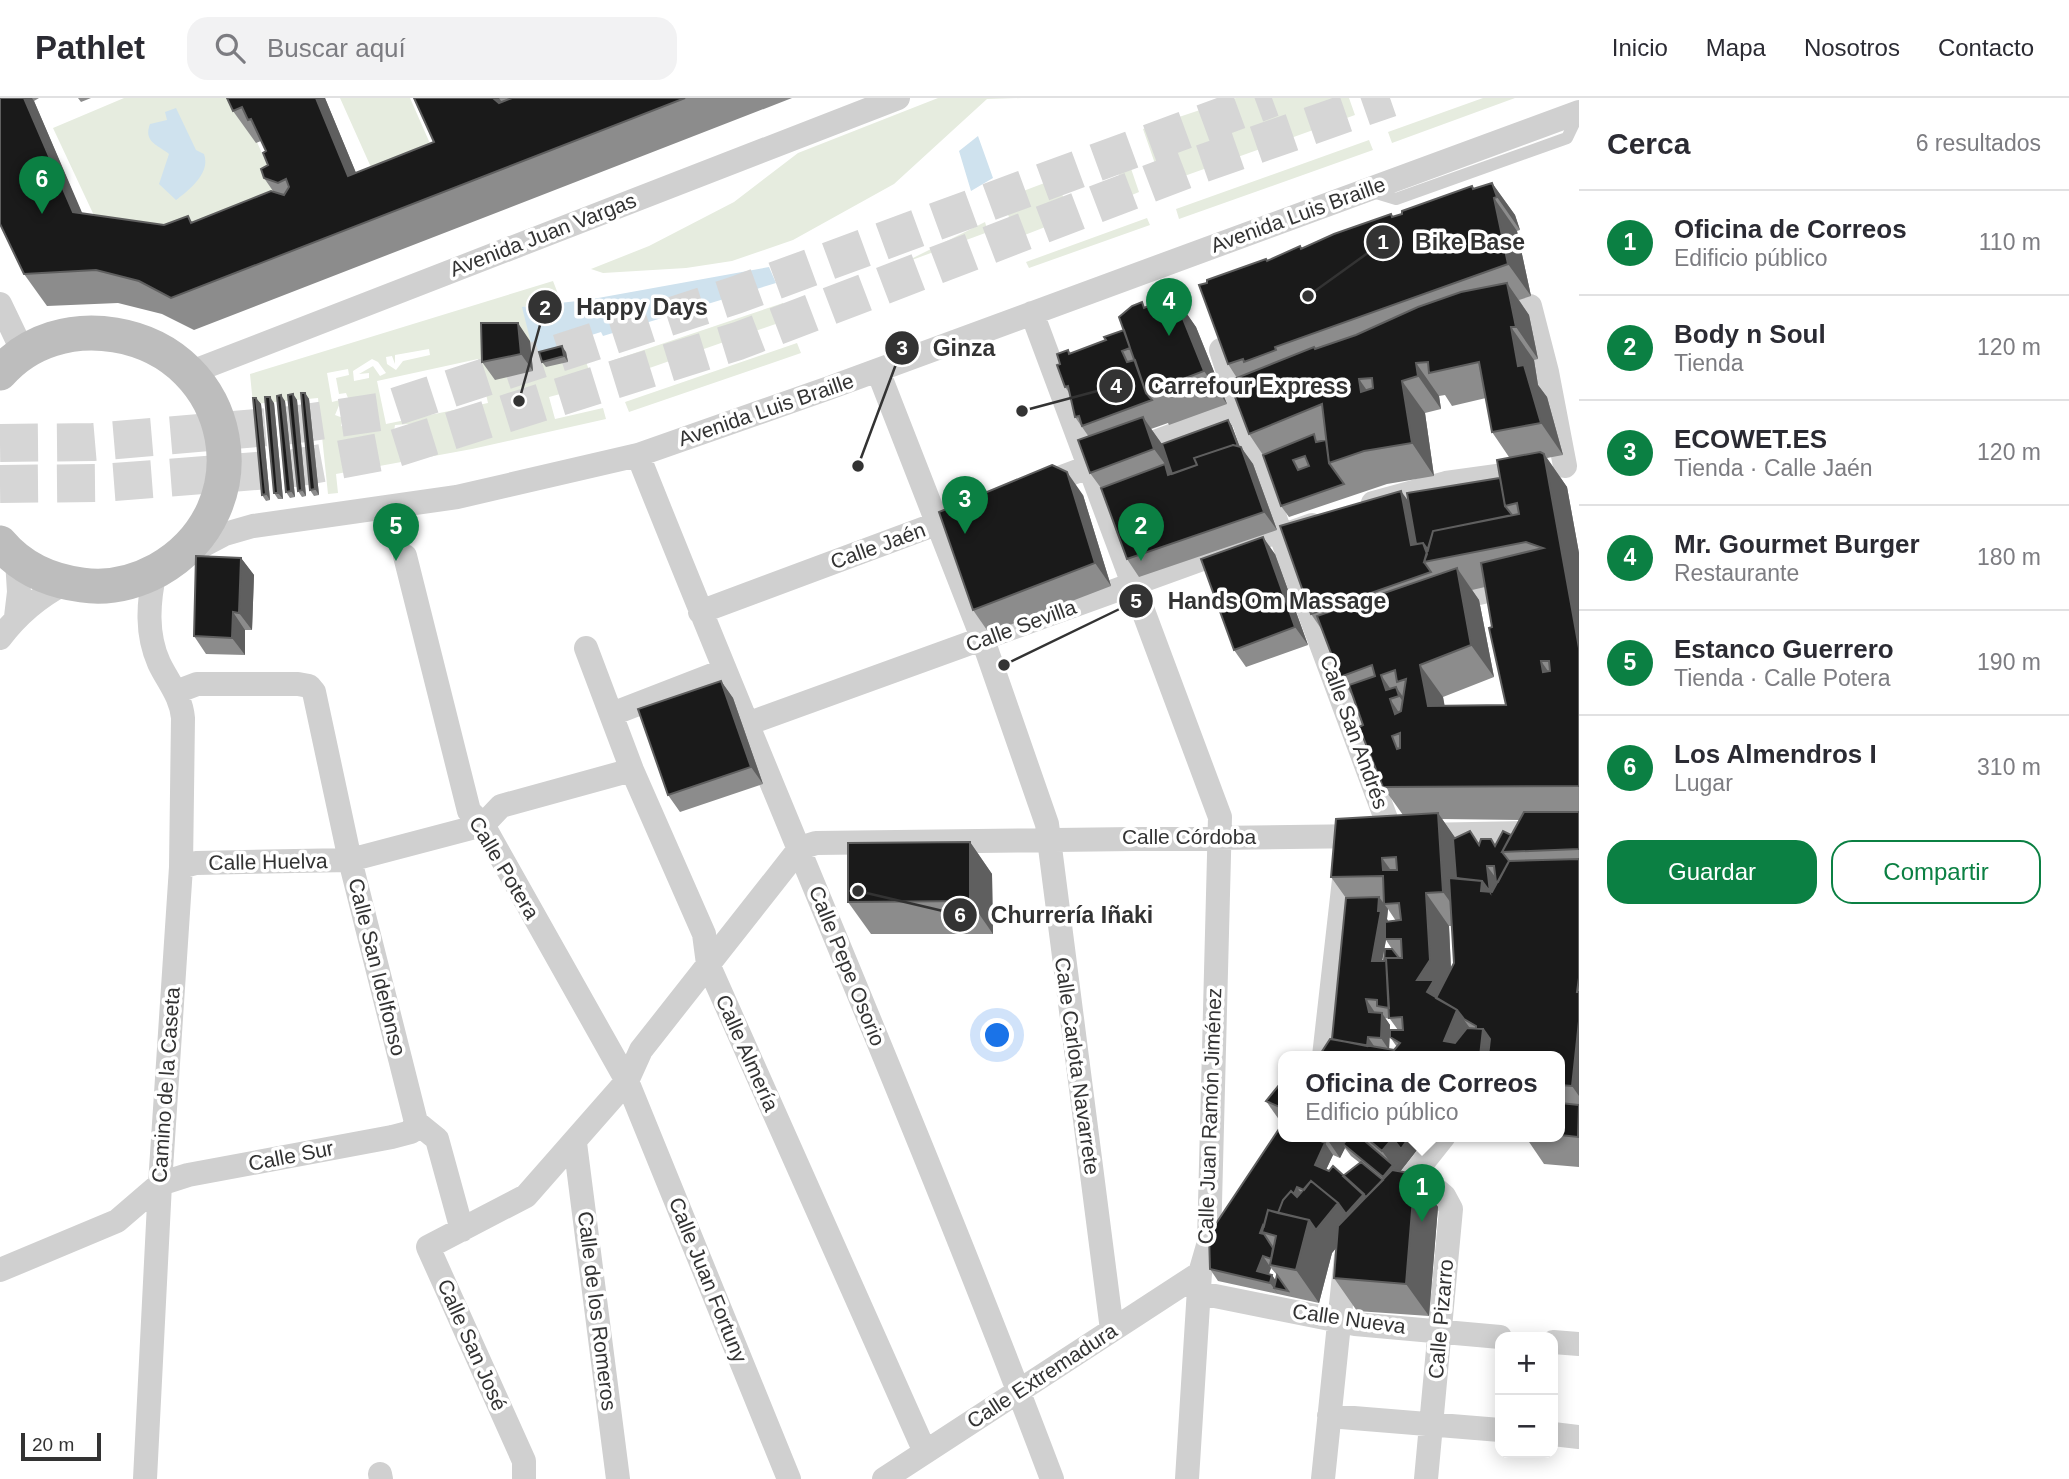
<!DOCTYPE html>
<html lang="es">
<meta charset="utf-8">
<style>
body{margin:0;font-family:Helvetica,sans-serif;background:#f2f2f3;color:#2b2b33}
.controls{position:absolute;right:21px;bottom:21px;display:grid;overflow:hidden;border-radius:14px;box-shadow:0 4px 18px #0003}
.controls button{width:63px;height:63px;display:grid;place-items:center;padding:0;border:0;border-bottom:2px solid #e1e1e2;background:#fff;color:#2b2b33;font:35px sans-serif}
.scale{position:absolute;left:21px;bottom:18px;width:80px;box-sizing:border-box;padding-left:7px;border:4px solid #333;border-top:0;font-size:19px;line-height:24px;white-space:nowrap;color:#333;-webkit-text-stroke:5px #fff;paint-order:stroke}
.you{position:absolute;left:998px;top:938px;width:24px;height:24px;margin:-18px;border:5px solid #fff;border-radius:50%;background:#1a73e8;box-shadow:0 0 0 10px #1a73e833}
.badge{display:grid;place-items:center;width:46px;height:46px;border-radius:50%;background:#0b8043;color:#fff;font-size:23px;font-weight:700}
.pin{position:absolute;translate:-50% -58px;filter:drop-shadow(0 2px 4px #0008)}
.pin::after{content:'';position:absolute;top:37px;width:24px;height:21px;background:inherit;clip-path:polygon(0 0,100% 0,50% 100%)}
.popup{position:absolute;left:1278px;top:953px;width:287px;height:91px;box-sizing:border-box;display:grid;place-content:center;border-radius:14px;background:#fff;filter:drop-shadow(0 2px 5px #0005);font-size:23px;white-space:nowrap;color:#7c7c81}
.popup b{font-size:26px;color:#2b2b33}
.popup::after{content:'';position:absolute;left:50%;top:100%;margin-left:-14px;border:14px solid transparent;border-top-color:#fff}
.list{margin:0;padding:0;list-style:none}
h2{display:flex;justify-content:space-between;align-items:center;height:91px;margin:0;padding:0 28px;font-size:30px}
h2 small{font-size:23px;font-weight:400;color:#7c7c81}
.list li{display:grid;grid-template-columns:46px 1fr auto;gap:21px;align-items:center;box-sizing:border-box;height:105px;padding:0 28px;border-top:2px solid #e1e1e2}
.list b{display:block;font-size:26px;white-space:nowrap}
.list p{margin:0;font-size:23px;white-space:nowrap;color:#7c7c81}
.list em{font-size:23px;font-style:normal;color:#7c7c81}
.actions{display:flex;gap:14px;padding:21px 28px}
.actions a{flex:1;padding:16px 0;border:2px solid #0b8043;border-radius:21px;text-align:center;font-size:24px;color:#0b8043}
.actions .main{background:#0b8043;color:#fff}
.icon{flex:none;width:38px;height:38px;fill:none;stroke:currentColor;stroke-width:2;stroke-linecap:round;stroke-linejoin:round}
.map{position:relative;flex:none;width:1579px;height:1381px;overflow:hidden}
header{display:flex;align-items:center;gap:42px;box-sizing:border-box;height:98px;padding:0 35px;background:#fff;border-bottom:2px solid #e1e1e2}
header strong{font-size:33px}
nav{display:flex;gap:38px;margin-inline-start:auto;font-size:24px}
.search{width:490px;height:63px;background:#f2f2f3;display:flex;align-items:center;gap:18px;box-sizing:border-box;padding:0 24px;border-radius:21px;color:#7c7c81;font-size:26px}
main{display:flex}
aside{flex:1;background:#fff}
.map>svg:first-child{display:block}
</style>
<header>
<strong>Pathlet</strong>
<div class="search"><svg class="icon" aria-label="search" viewBox="0 0 24 24"><circle cx="10" cy="10" r="6"/><path d="M15 15l6 6"/></svg>Buscar aquí</div>
<nav><a>Inicio</a><a>Mapa</a><a>Nosotros</a><a>Contacto</a></nav>
</header>
<main>
<div class="map">
<svg width="1579" height="1381" viewBox="0 0 1579 1381">
<rect width="100%" height="100%" fill="#fff"/>
<path fill="#e6ecdf" fill-rule="evenodd" d="M124,0H237L289,115L214,144L98,126L53,30Z
M340,0H410L432,50L374,76Z
M938,0H1022L987,1L894,86L793,142L732,163L686,170L603,175L591,171L649,148L734,104L798,55Z
M1236,0H1349L1355,17L1162,86L1143,31Z
M1483,0H1515L1392,45L1388,34Z
M1369,42L1373,52L1179,121L1176,111Z
M1126,56L1139,94L1127,99L1113,60Z
M1071,75L1076,90L1062,96L1071,119L1017,140L1002,101Z
M1147,120L1150,127L1029,170L1026,164Z
M985,124L988,134L901,166Z
M553,183L562,206L523,209L534,256L580,246L594,287L549,299L555,321L603,310L606,321L472,351L336,376L338,395L328,396L318,300L253,306L250,276ZM429,251L430,257L403,263L396,272L387,266L386,259L392,258L395,266V257ZM372,261L378,264L386,275L380,278L373,268L359,276L369,275V280L354,283L353,273ZM478,261L488,305L386,326L377,283ZM348,271L349,277L336,280L339,296L346,295L348,300L332,304L327,275ZM340,305L349,308L350,317L363,321L361,326L348,322L346,329L341,328L343,320L335,317ZM422,325L425,333L422,338L406,341L404,335L417,330L394,333L395,327Z
M783,205L790,221L618,281L611,263Z
M797,245L801,255L629,314L625,304Z"/>
<path fill="#cfe2ee" d="M176,10L196,52L204,56C211,75 189,92 176,102L159,86L169,56C158,47 143,44 150,26L167,22L165,14Z
M978,38L993,80L971,93L959,53Z
M769,169L776,185L603,238L601,234L579,241L580,246L534,257L522,209L587,202Z"/>
<g fill="none" stroke-linecap="round" stroke-linejoin="round">
<path stroke="#d6d6d6" stroke-width="38" stroke-dasharray="38 19" stroke-linecap="butt" d="M0,345L93,344L292,327L379,314L736,197L1272,0
M0,386L101,385L295,370L386,353L738,243L1201,66L1390,0"/>
<path stroke="#d0d0d0" stroke-width="12" d="M1373,94L1396,101L1567,40L1579,15"/>
<path stroke="#d0d0d0" stroke-width="24" d="M0,206L23,254
M1032,215L1220,719L1209,1144L1200,1175L1187,1381
M1493,217L1530,208L1547,274L1565,368
M1221,252L1281,438L1392,737
M878,273L983,542L1047,726L1112,1232
M189,275L898,0
M638,357C774,699 922,1037 1052,1381
M1038,388L1269,301
M1373,405L1446,385L1532,373
M187,456L225,436L253,428L457,399L638,357L829,290L1579,14
M405,458L469,713L483,727L627,983L789,1381
M1442,503L1579,473
M700,514L971,413
M16,519L19,494L17,462
M0,540C18,516 38,499 65,485
M586,550L632,672L704,836L708,866L925,1354
M176,594L197,586H298L309,588L314,594L350,762L416,1024L437,1041L462,1132
M612,616L723,573
M747,626L1271,436L1281,438L1312,427
M1419,737L1579,734
M181,769L196,765L350,762L483,727L501,708L632,672
M1324,958L1346,764
M575,1045L618,1381
M1416,1074L1444,1098L1451,1111L1426,1381
M1394,1101L1444,1038
M0,1172L117,1123L160,1086L188,1077L392,1039L411,1034L416,1024
M1200,1195L1355,1226L1500,1239
M1553,1244L1579,1246
M1329,1318L1500,1332
M1553,1336L1579,1339
M380,1376L381,1381
M145,1381L160,1086L181,769L183,620C181,598 168,584 159,565C146,536 148,505 155,473
M524,1381V1363L428,1149L526,1098L627,983L641,952L800,750L816,745L1368,738
M884,1381L1200,1175
M1323,1381L1346,1158"/>
<path stroke="#bdbdbd" stroke-width="35" d="M0,275C29,242 72,230 115,237C236,257 265,411 158,472C134,485 110,491 82,487C50,483 21,470 0,445"/>
</g>
<path fill="#8c8c8c" fill-rule="evenodd" d="M0,0H39L34,3L82,116L164,127L192,124L273,93L264,80L268,67L266,53L261,43L256,45L233,13L227,0H325L356,75L434,44L414,0H792L194,232L162,216L118,205L47,208L24,176Z
M78,0H91L81,4Z
M1492,85L1515,117L1520,132L1517,133L1531,198L1519,202L1529,217L1538,261L1534,262L1538,287L1547,299L1563,357L1547,360L1567,389L1579,455V1069L1544,1066L1525,1038H1560V958H1319L1332,941L1346,800L1331,779L1403,717L1383,689L1353,599L1340,579L1322,532L1311,516L1408,404L1500,380L1509,359L1492,334L1486,300L1452,308L1445,297L1439,298L1441,311L1425,315L1434,378L1387,386L1289,419L1281,408L1263,357L1249,336L1237,280L1228,266L1268,163L1302,151L1391,116L1393,119L1472,88L1474,91ZM1485,489L1506,607H1444L1443,599L1494,579L1479,502L1472,492ZM1442,721L1520,722L1511,737L1495,747L1479,746L1455,740ZM1388,811L1396,823H1388L1387,821ZM1449,828H1452L1454,865L1451,871ZM1386,842L1392,851L1384,863H1382ZM1385,920L1390,921L1398,932H1390V927ZM1390,935V939L1397,949L1394,952H1389Z
M1173,196L1196,229L1227,306L1169,327L1168,325L1151,331L1162,346L1228,322L1232,328L1240,349L1253,366L1277,432L1139,479L1127,461L1101,390L1090,375L1089,339L1075,319L1070,296L1065,289L1060,266L1068,252L1071,255L1106,242L1124,232L1146,209Z
M530,243L533,273L495,282L482,264Z
M566,254L568,264L546,269L542,264Z
M305,295L309,301L319,397L314,398L310,392Z
M293,296L297,302L306,398L302,399L298,393Z
M256,300L261,306L270,402L266,403L262,397Z
M285,303L295,399L290,400L286,394Z
M274,305L283,401H278L274,395Z
M1083,397L1111,488L989,535L973,512Z
M1275,456L1308,547L1246,569L1234,552Z
M241,460L254,477L252,532H245V557L206,556L194,538Z
M721,583L733,600L763,686L680,714L668,697Z
M970,744L992,776L993,836H871L848,804Z
M1284,981V1038H1428L1400,1074L1415,1076L1438,1109L1429,1218L1357,1213L1334,1180L1336,1150L1332,1155L1319,1205L1218,1183L1210,1171L1282,1026L1266,1003ZM1345,1050L1351,1058L1360,1065L1343,1078L1326,1072L1333,1057L1340,1060ZM1271,1170L1277,1177L1276,1183L1272,1177L1269,1176Z"/>
<path fill="#5f5f5f" d="M24,0H32L34,3L96,147L73,114Z
M316,0H325L371,111L348,78Z
M493,0H499L511,17L517,34Z
M1492,85L1515,117L1520,132L1497,99Z
M1494,100L1517,133L1531,198L1508,166Z
M1507,185L1529,217L1538,261L1516,229Z
M1173,196L1196,229L1227,306L1204,273Z
M518,225L530,243L533,273L521,256Z
M1511,229L1534,262L1538,287L1547,299L1563,357L1541,325L1518,268Z
M562,248L566,254L568,264L564,258Z
M1416,265L1439,298L1441,311L1418,278Z
M1359,281L1382,314L1361,294Z
M1402,283L1425,315L1434,378L1412,345Z
M305,295L309,301L319,397L315,391Z
M293,296L297,302L306,398L302,392Z
M281,297L285,303L295,399L291,393Z
M270,299L274,305L283,401L278,395Z
M256,300L261,306L270,402L266,396Z
M1143,319L1166,352L1179,388L1168,377L1165,366L1154,351Z
M1228,322L1232,328L1245,364L1241,358Z
M1241,349L1253,366L1277,432L1264,414Z
M1544,356L1567,389L1579,455V550Z
M1067,374L1083,397L1111,488L1095,465Z
M1401,393L1417,415L1424,457L1411,447Z
M1263,439L1275,456L1308,547L1295,529Z
M241,460L254,477L252,532L239,515Z
M1457,470L1479,502L1494,579L1471,547Z
M233,514L245,532V557L232,540Z
M1541,563L1564,596L1543,574Z
M1420,567L1443,599L1451,640L1428,608Z
M1381,577L1396,599L1386,592Z
M721,583L733,600L763,686L751,669Z
M1396,589L1419,621L1422,630L1399,598Z
M1390,601L1412,634L1395,616Z
M1438,715L1461,748L1466,826L1443,794Z
M970,744L992,776L993,836L970,803Z
M1382,760L1405,792L1383,772Z
M1487,768L1496,780L1498,806L1481,793L1482,783Z
M1426,795L1449,828L1452,894L1457,912L1477,940L1474,958L1444,943L1417,882Z
M1379,799L1388,811L1387,821L1389,825L1380,875L1372,863Z
M1366,901L1374,913L1377,926L1369,914Z
M1382,915L1390,927L1389,952L1381,940Z
M1579,923V998L1572,988Z
M1483,931L1502,958H1480Z
M1368,939L1376,951L1366,953Z
M1325,1038H1351L1343,1046L1345,1050L1340,1060Z
M1410,1038H1428L1399,1075L1391,1091L1383,1079L1392,1067L1382,1053L1393,1040Z
M1325,1045L1333,1057L1323,1078L1315,1067Z
M1415,1076L1438,1109L1429,1218L1406,1186Z
M1297,1089L1305,1101L1287,1111Z
M1364,1096L1372,1107L1332,1155L1319,1205L1296,1172L1309,1122L1338,1105Z
M1263,1158L1271,1170L1266,1184L1257,1173Z
M1272,1177L1280,1189L1274,1190L1278,1196L1270,1185Z"/>
<path fill="#1a1a1a" stroke="#5f5f5f" stroke-width="2" fill-rule="evenodd" d="M0,0H24L73,114L164,127L188,118L191,125L271,93L284,97L289,89L286,81L278,85L264,80L261,71L268,67L263,55L266,53L251,21L248,22L242,9L233,13L227,0H316L348,78L434,44L414,0H493L499,5L512,0H685L171,200L139,183L96,172L24,176L0,126Z
M1492,85L1497,99L1494,100L1508,166L1275,249L1276,252L1244,264L1243,261L1228,266L1199,187L1207,185V182L1266,161L1267,163L1300,148L1301,151L1334,136L1391,116L1392,119L1402,116V113L1472,88L1473,91Z
M1507,185L1516,229H1511L1518,268L1524,267L1541,325L1492,334L1479,264L1429,275L1428,264L1416,265L1418,278L1402,283L1412,345L1364,353L1329,365L1322,306L1249,336L1229,283L1314,249L1315,251L1356,237L1418,209L1461,194ZM1372,280L1373,290L1361,294L1359,281Z
M1173,196L1204,273L1146,295L1119,219L1132,208L1142,204L1144,210L1151,207L1149,201Z
M481,225H518L521,256L482,264Z
M1124,232L1130,250L1122,253L1127,264L1135,262L1146,295L1152,302L1082,328L1079,318L1075,319L1068,288L1065,289L1057,267L1060,266L1057,256L1068,252L1069,256L1106,242L1104,239Z
M562,248L564,258L542,264L539,254Z
M301,295H305L315,391L310,392Z
M293,296L302,392L298,393L288,297Z
M281,297L291,393L286,394L277,298Z
M265,299H270L278,395H274Z
M253,300H256L266,396L262,397Z
M1143,319L1154,351L1090,375L1078,342Z
M1228,322L1238,348L1233,347L1194,360L1197,367L1172,376L1162,346Z
M1314,336L1316,344L1326,342L1329,365L1344,386L1281,408L1263,357ZM1305,358L1309,368L1298,372L1293,362Z
M1233,347L1241,349L1264,414L1127,461L1101,390L1165,366L1168,377L1197,367L1194,360Z
M1540,354L1544,356L1579,550V688L1383,689L1359,629L1363,627L1349,587L1375,578L1372,567L1340,579L1317,518L1457,470L1471,547L1420,567L1428,608L1506,607L1489,530L1492,529L1481,465L1543,450L1526,444L1424,464L1433,433L1519,416L1517,405L1505,408L1497,362ZM1541,563H1549L1550,573L1543,574ZM1395,572L1397,584L1406,581L1401,613L1395,616L1390,601L1399,598L1396,589L1386,592L1381,577ZM1400,635V650L1397,651L1392,638Z
M1052,367L1067,374L1095,465L973,512L939,414Z
M1500,380L1505,408L1512,417L1433,433L1428,452L1423,445L1416,446L1407,395Z
M1401,393L1411,447L1423,445L1427,456L1424,464L1431,474L1311,516L1280,428Z
M1263,439L1295,529L1234,552L1201,461Z
M196,458L241,460L239,515L233,514L232,540L194,538Z
M721,583L751,669L668,697L638,611Z
M1524,714H1579V751L1502,754Z
M1438,715L1443,794L1426,795L1430,862L1417,882H1434L1427,894L1457,912L1444,943L1455,945L1467,930L1483,931L1480,958H1389L1400,945L1390,939V932H1403L1402,919L1389,920L1386,860H1402L1401,841H1385V824L1401,822L1399,805L1384,806L1383,778L1331,779L1336,721ZM1396,759L1397,772H1383L1382,760Z
M1470,733L1479,747L1481,741H1491L1495,748L1503,733L1511,737L1502,754L1509,763L1498,784H1496L1494,768H1487L1490,794L1482,783L1456,780L1453,741Z
M970,744V803L848,804V745Z
M1579,761V880L1577,894H1579V923L1572,988L1560,987V958H1488L1490,941L1483,931H1476V928L1464,921L1457,912L1436,900L1454,865L1449,780L1482,783L1481,793L1492,794L1509,763Z
M1379,799L1378,813H1381L1372,863H1384L1385,851H1392L1399,860H1386L1389,910L1377,908V902L1366,901L1369,914L1382,915L1381,940L1368,939L1367,948L1332,941L1346,800Z
M1330,941L1394,952L1389,958H1319Z
M1284,981V1011L1266,1003Z
M1560,1005L1579,1007L1578,1039L1560,1037Z
M1283,1025L1284,1038H1311L1325,1045L1315,1067L1329,1073L1333,1068L1364,1096L1346,1116L1338,1105L1311,1083L1304,1092L1297,1089L1294,1096L1291,1093L1283,1102L1278,1115L1268,1112L1264,1128L1263,1127L1260,1135L1264,1136L1273,1150L1271,1161L1263,1158L1257,1173L1272,1177L1270,1185L1210,1171L1209,1136Z
M1350,1038H1359L1393,1067L1383,1079L1343,1046Z
M1364,1038H1391L1393,1040L1382,1053Z
M1391,1038H1410L1401,1051Z
M1361,1064L1383,1082L1366,1099L1343,1078Z
M1392,1072L1415,1076L1406,1186L1334,1180L1338,1128Z
M1311,1083L1338,1105L1316,1132L1309,1122L1278,1115L1283,1102L1291,1093L1297,1099Z
M1268,1112L1309,1122L1296,1172L1270,1167L1276,1138L1262,1134Z
M1277,1177L1288,1193L1274,1190Z"/>
<g text-anchor="middle" stroke-width="7" stroke-linejoin="round" paint-order="stroke">
<g font-size="21" fill="#333" stroke="#fff">
<text transform="translate(1298 117) rotate(-20)" y="7">Avenida Luis Braille</text>
<text transform="translate(543 137) rotate(-21)" y="7">Avenida Juan Vargas</text>
<text transform="translate(766 312) rotate(-19)" y="7">Avenida Luis Braille</text>
<text transform="translate(878 448) rotate(-20)" y="7">Calle Jaén</text>
<text transform="translate(1021 528) rotate(-20)" y="7">Calle Sevilla</text>
<text transform="translate(1354 634) rotate(70)" y="7">Calle San Andrés</text>
<text x="1189" y="746">Calle Córdoba</text>
<text transform="translate(268 764) rotate(-1)" y="7">Calle Huelva</text>
<text transform="translate(504 770) rotate(59)" y="7">Calle Potera</text>
<text transform="translate(847 868) rotate(68)" y="7">Calle Pepe Osorio</text>
<text transform="translate(377 869) rotate(76)" y="7">Calle San Idelfonso</text>
<text transform="translate(747 955) rotate(66)" y="7">Calle Almería</text>
<text transform="translate(1077 968) rotate(82)" y="7">Calle Carlota Navarrete</text>
<text transform="translate(166 987) rotate(-86)" y="7">Camino de la Caseta</text>
<text transform="translate(1210 1018) rotate(-88)" y="7">Calle Juan Ramón Jiménez</text>
<text transform="translate(291 1058) rotate(-11)" y="7">Calle Sur</text>
<text transform="translate(708 1182) rotate(68)" y="7">Calle Juan Fortuny</text>
<text transform="translate(597 1213) rotate(83)" y="7">Calle de los Romeros</text>
<text transform="translate(1349 1221) rotate(8)" y="7">Calle Nueva</text>
<text transform="translate(1441 1221) rotate(-85)" y="7">Calle Pizarro</text>
<text transform="translate(472 1247) rotate(66)" y="7">Calle San José</text>
<text transform="translate(1042 1278) rotate(-33)" y="7">Calle Extremadura</text>
</g>
</g>
<path fill="none" stroke="#333" stroke-width="2.5" d="M1308 198L1383 144M519 303L545 209M858 368L902 250M1022 313L1116 288M1004 567L1136 503M858 793L960 817"/>
<g fill="#333" stroke="#fff" stroke-width="2.5">
<circle cx="1308" cy="198" r="7"/>
<circle cx="519" cy="303" r="7"/>
<circle cx="858" cy="368" r="7"/>
<circle cx="1022" cy="313" r="7"/>
<circle cx="1004" cy="567" r="7"/>
<circle cx="858" cy="793" r="7"/>
<circle cx="1383" cy="144" r="18"/>
<circle cx="545" cy="209" r="18"/>
<circle cx="902" cy="250" r="18"/>
<circle cx="1116" cy="288" r="18"/>
<circle cx="1136" cy="503" r="18"/>
<circle cx="960" cy="817" r="18"/>
</g>
<g font-size="21" text-anchor="middle" font-weight="bold" fill="#fff">
<text x="1383" y="151">1</text>
<text x="545" y="217">2</text>
<text x="902" y="257">3</text>
<text x="1116" y="295">4</text>
<text x="1136" y="510">5</text>
<text x="960" y="824">6</text>
</g>
<g font-size="23" text-anchor="middle" font-weight="bold" fill="#333" stroke="#fff" stroke-width="7" stroke-linejoin="round" paint-order="stroke">
<text x="1470" y="152">Bike Base</text>
<text x="642" y="217">Happy Days</text>
<text x="964" y="258">Ginza</text>
<text x="1248" y="296">Carrefour Express</text>
<text x="1277" y="511">Hands Om Massage</text>
<text x="1072" y="825">Churrería Iñaki</text>
</g>
</svg>
<div class="controls">
<button>+</button>
<button>−</button>
</div>
<div class="scale">20 m</div>
<div class="you"></div>
<div class="pin badge" style="left:1422px;top:1124px">1</div>
<div class="popup"><b>Oficina de Correos</b>Edificio público</div>
<div class="pin badge" style="left:1141px;top:463px">2</div>
<div class="pin badge" style="left:965px;top:436px">3</div>
<div class="pin badge" style="left:1169px;top:238px">4</div>
<div class="pin badge" style="left:396px;top:463px">5</div>
<div class="pin badge" style="left:42px;top:116px">6</div>
</div>
<aside>
<h2>Cerca<small>6 resultados</small></h2>
<ul class="list">
<li><span class="badge">1</span><div><b>Oficina de Correos</b><p>Edificio público</p></div><em>110 m</em></li>
<li><span class="badge">2</span><div><b>Body n Soul</b><p>Tienda</p></div><em>120 m</em></li>
<li><span class="badge">3</span><div><b>ECOWET.ES</b><p>Tienda · Calle Jaén</p></div><em>120 m</em></li>
<li><span class="badge">4</span><div><b>Mr. Gourmet Burger</b><p>Restaurante</p></div><em>180 m</em></li>
<li><span class="badge">5</span><div><b>Estanco Guerrero</b><p>Tienda · Calle Potera</p></div><em>190 m</em></li>
<li><span class="badge">6</span><div><b>Los Almendros I</b><p>Lugar</p></div><em>310 m</em></li>
</ul>
<div class="actions"><a class="main">Guardar</a><a>Compartir</a></div>
</aside>
</main>
